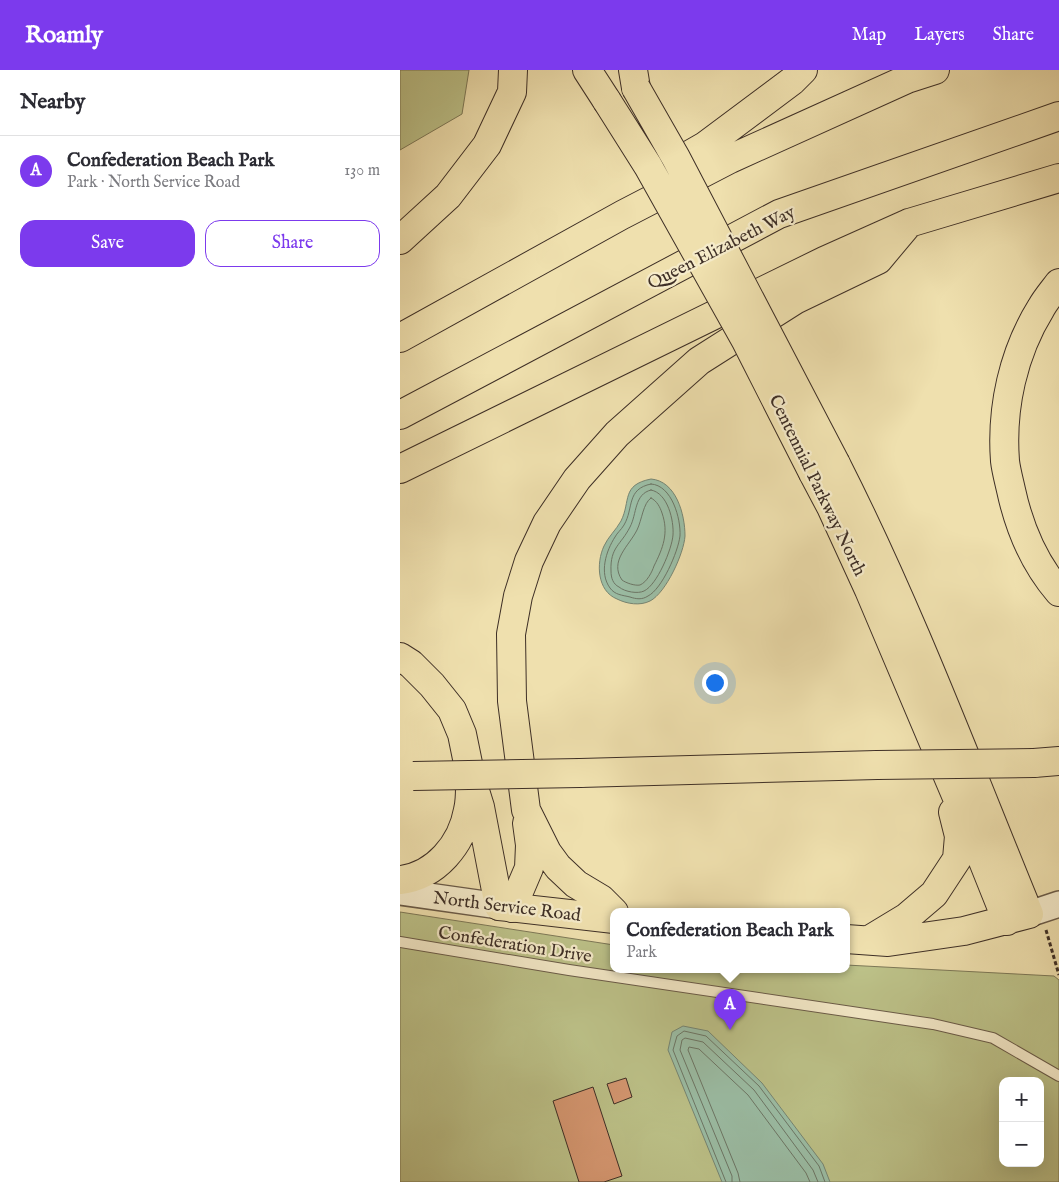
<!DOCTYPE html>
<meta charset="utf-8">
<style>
body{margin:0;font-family:"IM FELL English",serif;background:#f7f7f7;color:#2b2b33}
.controls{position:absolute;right:15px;bottom:15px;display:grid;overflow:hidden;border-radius:10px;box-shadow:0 5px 20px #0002}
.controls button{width:45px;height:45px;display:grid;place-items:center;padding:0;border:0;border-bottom:1px solid #e1e1e2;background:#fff;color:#2b2b33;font:25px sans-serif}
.you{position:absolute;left:314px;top:612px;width:18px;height:18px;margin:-12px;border:4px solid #fff;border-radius:50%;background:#1a73e8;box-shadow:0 0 0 8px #1a73e833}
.badge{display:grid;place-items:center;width:32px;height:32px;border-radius:50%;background:#7c3aed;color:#fff;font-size:16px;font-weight:700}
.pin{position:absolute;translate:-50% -41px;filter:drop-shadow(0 1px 2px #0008)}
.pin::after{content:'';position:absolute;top:26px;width:18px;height:15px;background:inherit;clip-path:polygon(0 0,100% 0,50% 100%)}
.popup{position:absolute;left:210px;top:838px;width:240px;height:65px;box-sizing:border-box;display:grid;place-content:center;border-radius:10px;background:#fff;filter:drop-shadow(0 1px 4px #0005);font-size:16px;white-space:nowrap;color:#7c7c81}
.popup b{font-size:19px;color:#2b2b33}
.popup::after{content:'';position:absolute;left:50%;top:100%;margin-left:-10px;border:10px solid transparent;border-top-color:#fff}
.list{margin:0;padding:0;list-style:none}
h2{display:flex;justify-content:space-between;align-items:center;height:65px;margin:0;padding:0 20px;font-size:21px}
h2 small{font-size:16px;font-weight:400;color:#7c7c81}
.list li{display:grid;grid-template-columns:32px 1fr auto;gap:15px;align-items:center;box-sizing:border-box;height:70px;padding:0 20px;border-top:1px solid #e1e1e2}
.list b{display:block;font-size:19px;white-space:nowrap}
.list p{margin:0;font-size:16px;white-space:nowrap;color:#7c7c81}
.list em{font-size:16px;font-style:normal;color:#7c7c81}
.actions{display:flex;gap:10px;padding:15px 20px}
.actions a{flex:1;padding:11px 0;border:1px solid #7c3aed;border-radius:15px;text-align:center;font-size:18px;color:#7c3aed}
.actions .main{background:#7c3aed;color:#fff}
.map{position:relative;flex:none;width:659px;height:1112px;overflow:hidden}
header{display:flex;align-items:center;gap:30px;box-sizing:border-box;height:70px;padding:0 25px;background:#7c3aed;color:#fff}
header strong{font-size:24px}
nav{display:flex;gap:28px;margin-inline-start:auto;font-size:18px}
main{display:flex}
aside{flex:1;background:#fff}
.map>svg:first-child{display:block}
</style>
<header>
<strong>Roamly</strong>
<nav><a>Map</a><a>Layers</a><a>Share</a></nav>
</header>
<main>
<aside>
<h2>Nearby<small></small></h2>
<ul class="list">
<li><span class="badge">A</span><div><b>Confederation Beach Park</b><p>Park · North Service Road</p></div><em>130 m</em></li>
</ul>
<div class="actions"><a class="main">Save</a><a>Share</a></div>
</aside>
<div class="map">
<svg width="659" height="1112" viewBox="0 0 659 1112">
<rect width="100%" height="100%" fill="#efe0ae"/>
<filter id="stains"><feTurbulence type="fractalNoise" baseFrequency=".004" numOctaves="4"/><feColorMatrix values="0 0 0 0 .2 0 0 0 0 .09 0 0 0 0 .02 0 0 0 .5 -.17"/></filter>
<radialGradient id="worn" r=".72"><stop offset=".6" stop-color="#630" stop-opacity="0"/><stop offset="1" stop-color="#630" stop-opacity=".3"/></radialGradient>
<path fill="#bcc188" stroke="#7d7857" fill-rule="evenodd" d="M0,0H69L62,44L0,80Z
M0,842L214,875V899H446V895L654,906L659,910V1112H0ZM603,1011H640V1093H603Z"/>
<path fill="#9bbea6" stroke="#768573" d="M251,409C276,411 285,444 285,466C284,483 266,523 250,531C240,536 227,534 217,529C197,521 196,493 204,476C208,467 216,460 221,451C231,431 221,415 251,409Z
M283,956L308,961L362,1013L423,1094L430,1112H322L268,980L272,962Z"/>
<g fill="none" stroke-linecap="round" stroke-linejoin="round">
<path stroke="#6c7666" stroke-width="1" d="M251,414C272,415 281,449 280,466C278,482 262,519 248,526C242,530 236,529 230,527C222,525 215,525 210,518C199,503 206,481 215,467C217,463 221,460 224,455C234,438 226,419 251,414Z
M251,420C268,423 274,451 273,465C272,479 257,515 244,521C238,524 225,522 219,517C213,514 211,508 211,501C210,477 221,475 230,457C237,444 234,424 251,420Z
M251,428C257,431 260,437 262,443C269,463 263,478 254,496C252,502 247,512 240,515C235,516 226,513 222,510C209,491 229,476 237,460C242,450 243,433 251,428Z
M326,1112L273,980L277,966L284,961L306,966L359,1016L419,1096L425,1112
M332,1112V1106L280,980L282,970L285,968L303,972L354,1020L413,1100L418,1112
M340,1112L338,1103L288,980L289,977L299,979L348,1025L406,1103L410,1112"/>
</g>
<path fill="#d59771" stroke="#3e2f26" d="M226,1008L232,1027L214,1034L207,1014Z
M193,1017L222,1106L204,1112H179L153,1031Z"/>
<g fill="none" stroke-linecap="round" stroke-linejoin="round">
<g stroke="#6a5b48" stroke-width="12">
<path id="service" d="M0,872L169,900L533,954L593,968L659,1006"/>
</g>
<g stroke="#6a5b48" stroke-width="28">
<path id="tertiary" d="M0,822L99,836
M629,844L659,834"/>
</g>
<g stroke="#3e2f26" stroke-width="30">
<path id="primary" d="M187,0L207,31
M436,394C510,540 567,693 629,844L564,861L488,872L446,869
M413,403L431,437L469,520L569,756L607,851
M99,836L214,849
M469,870L507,847L534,824L557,789L559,766L553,742"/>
</g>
<g stroke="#3e2f26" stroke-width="30">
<path id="motorway" d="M233,0L236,18
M258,103L305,76L392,11L403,0
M0,170L48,126L87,75L112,22L113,0
M659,213C653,221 646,229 641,238C613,283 601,338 605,391C606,400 609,411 611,420C619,457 634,493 659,522
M0,268L222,145L330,89L507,9L535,0
M0,345L379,144L659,46
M0,399L424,191L509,153L659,108
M0,587L11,594L32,615L52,640L62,664L71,708L80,737L99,836
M634,693L659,691
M180,703L477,695
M0,810C36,806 62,774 68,740C70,732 70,724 70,716
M112,838L129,798L130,775L127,753
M214,842L201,829L176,814L158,797L147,782L126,740L112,631L111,564L118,526L129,491L147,453L177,409L217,364L299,291L395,230L478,190L509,153"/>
</g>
<path stroke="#3e2f26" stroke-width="3" stroke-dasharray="4 2.5" stroke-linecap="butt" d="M646,860L659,905"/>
<use href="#service" stroke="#f5ebca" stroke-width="10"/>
<use href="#tertiary" stroke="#f5ebca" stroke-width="25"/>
<use href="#primary" stroke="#efe0ae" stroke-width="28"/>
<use href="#motorway" stroke="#efe0ae" stroke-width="28"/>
<g stroke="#3e2f26" stroke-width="30" stroke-linecap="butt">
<path id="primary-bridge" d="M236,18L276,88L436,394
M207,31L248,96L346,271L413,403"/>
</g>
<g stroke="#3e2f26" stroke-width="30" stroke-linecap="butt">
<path id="motorway-bridge" d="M477,695L634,693
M13,706L180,703"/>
</g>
<use href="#primary-bridge" stroke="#efe0ae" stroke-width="28"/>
<use href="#motorway-bridge" stroke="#efe0ae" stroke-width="28"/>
</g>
<g text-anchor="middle" stroke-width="4.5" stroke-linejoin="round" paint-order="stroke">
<g font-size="18" fill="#3e2f26" stroke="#f5ebca">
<text transform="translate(321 177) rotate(-27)" y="6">Queen Elizabeth Way</text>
<text transform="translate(418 415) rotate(64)" y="6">Centennial Parkway North</text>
<text transform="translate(107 836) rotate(7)" y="6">North Service Road</text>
<text transform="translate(115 874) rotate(9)" y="6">Confederation Drive</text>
</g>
</g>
<rect width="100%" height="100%" filter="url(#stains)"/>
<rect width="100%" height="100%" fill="url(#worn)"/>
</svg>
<div class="controls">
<button>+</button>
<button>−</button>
</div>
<div class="you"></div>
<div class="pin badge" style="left:330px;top:960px">A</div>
<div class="popup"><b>Confederation Beach Park</b>Park</div>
</div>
</main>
